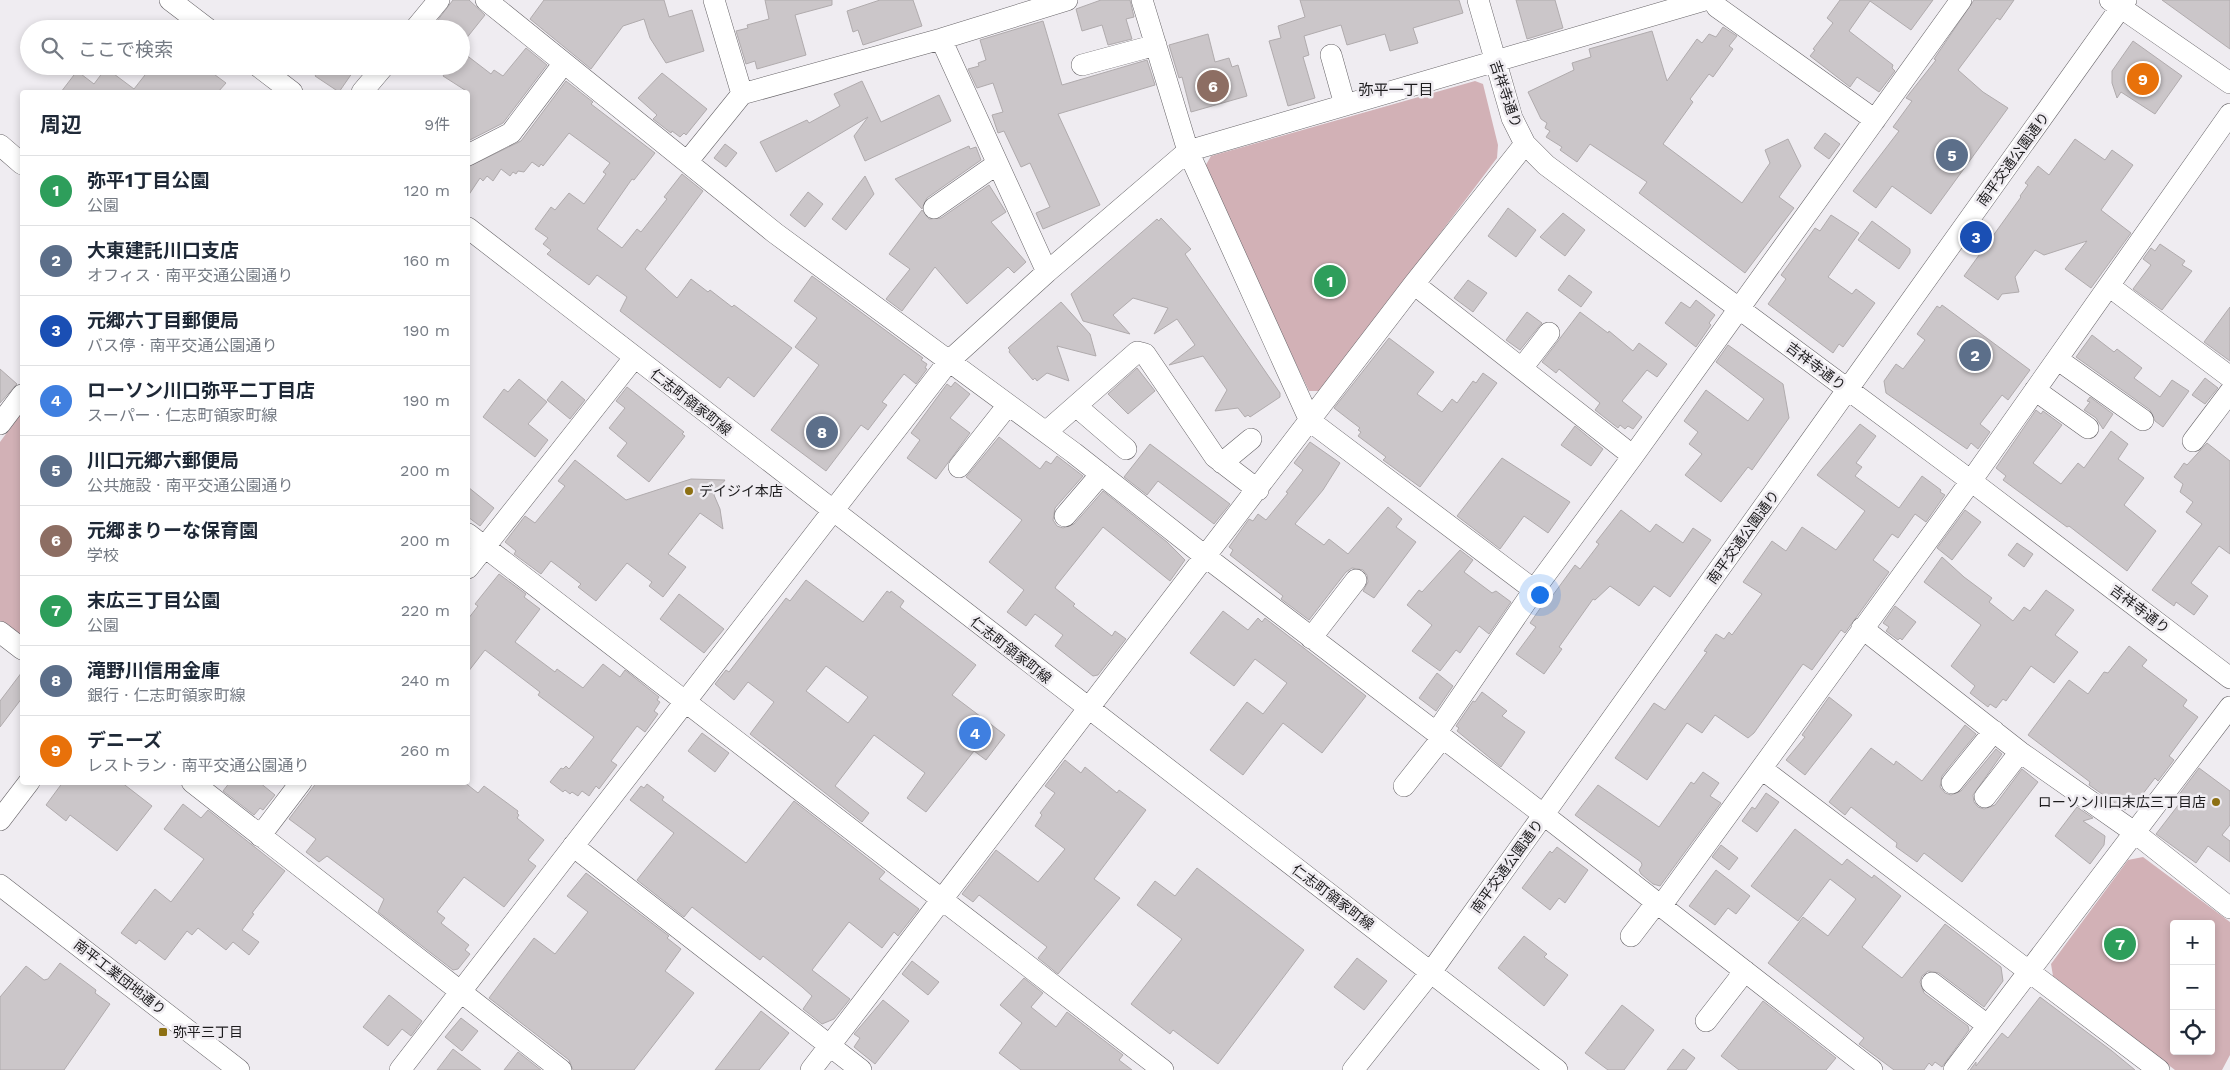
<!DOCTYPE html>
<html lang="ja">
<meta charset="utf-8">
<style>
body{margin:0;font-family:"Work Sans","Noto Sans JP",sans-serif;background:#f6f6f7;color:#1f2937}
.controls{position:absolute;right:15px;bottom:15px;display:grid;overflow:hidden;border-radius:5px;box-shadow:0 2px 8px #0003}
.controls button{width:45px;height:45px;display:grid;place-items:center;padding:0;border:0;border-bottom:1px solid #e0e1e3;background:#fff;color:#1f2937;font:25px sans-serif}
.you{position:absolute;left:1539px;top:594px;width:18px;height:18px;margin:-12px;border:4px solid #fff;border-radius:50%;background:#1a73e8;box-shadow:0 0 0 8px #1a73e833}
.badge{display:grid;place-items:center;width:32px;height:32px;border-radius:50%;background:#db2777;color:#fff;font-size:16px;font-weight:700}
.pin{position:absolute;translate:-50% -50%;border:2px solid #fff;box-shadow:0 1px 5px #0006}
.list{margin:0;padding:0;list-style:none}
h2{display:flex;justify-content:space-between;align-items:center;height:65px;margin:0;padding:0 20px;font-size:21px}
h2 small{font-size:16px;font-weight:400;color:#747a83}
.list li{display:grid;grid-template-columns:32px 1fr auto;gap:15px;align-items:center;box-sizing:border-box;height:70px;padding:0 20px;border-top:1px solid #e0e1e3}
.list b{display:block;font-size:19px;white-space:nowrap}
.list p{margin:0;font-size:16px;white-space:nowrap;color:#747a83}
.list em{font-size:16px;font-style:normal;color:#747a83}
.icon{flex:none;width:28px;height:28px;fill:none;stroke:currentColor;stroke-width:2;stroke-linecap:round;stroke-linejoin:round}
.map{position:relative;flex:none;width:2230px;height:1070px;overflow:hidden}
.search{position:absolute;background:#fff;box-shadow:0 2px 8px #0003;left:20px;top:20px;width:450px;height:55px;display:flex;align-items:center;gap:12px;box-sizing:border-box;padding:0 18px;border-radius:28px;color:#747a83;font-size:19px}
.panel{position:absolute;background:#fff;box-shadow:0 2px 8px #0003;left:20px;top:90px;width:450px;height:695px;border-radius:5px}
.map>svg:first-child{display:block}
</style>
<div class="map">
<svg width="2230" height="1070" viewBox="0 0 2230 1070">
<rect width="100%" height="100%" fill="#efecf1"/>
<path fill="#d2b1b6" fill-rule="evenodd" d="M1475,81L1483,84L1498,145L1497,158L1321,391H1309L1203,170L1211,156Z
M22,412V638L0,621V442Z
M2143,857L2230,922V1055L2222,1070H2175L2053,976L2051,964L2128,860ZM2174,924H2211V1051H2174Z"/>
<path fill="#cbc6c9" stroke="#b0abad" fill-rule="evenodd" d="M453,0H469L485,15L461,45V29H431Z
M544,0H664L669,17L692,10L704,51L666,63L650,38L644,19L623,26L591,69L530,19Z
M765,0H832V5L795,15L806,55L757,69L755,61L746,64L736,31L748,28L747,25L769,19Z
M880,0H913L922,26L863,45L858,30L853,32L847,11Z
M1101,0H1130L1134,17L1126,19L1132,39L1108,45L1102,25L1082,31L1076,9Z
M1300,0H1459L1463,13L1413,28L1418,43L1390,51L1385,34L1347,45L1341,25L1304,36L1309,55L1303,57L1315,98L1288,106L1269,41L1281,38L1278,26L1305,17Z
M1516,0H1555L1563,28L1527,39Z
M1840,0H1933L1911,30L1870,1L1849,31L1893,65L1892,68L1895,71L1879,92L1857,77L1850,87L1810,56L1815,50L1813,49L1833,23L1827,18Z
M1974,0H2014L2000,20L1997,18L1958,70L1983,92L2008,108L1931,214L1892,186L1876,208L1853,191L1899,131L1893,127L1912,101L1906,98L1936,60L1934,59Z
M2162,0H2230V49Z
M1043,21L1062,85L1147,60L1155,85L1058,114L1100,205L1043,229L1036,213L1050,207L1030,163L1021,167L1004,131L998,133L992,115L1003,112L993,83L977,88L968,69L979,66L978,63L986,60L980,40Z
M1723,27L1737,36L1729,46L1733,49L1713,77L1709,74L1690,99L1693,102L1663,144L1742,203L1770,163L1765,150L1788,139L1801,166L1779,197L1794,208L1745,273L1639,193L1647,182L1590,144L1577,162L1560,150L1562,147L1546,137L1550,131L1545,128L1547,123L1541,119L1528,92L1574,70L1572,63L1591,57L1589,49L1652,31L1667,81L1697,39L1702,43L1709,34L1716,37Z
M1208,34L1215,62L1229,58L1232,67L1238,65L1247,96L1191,112L1182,77L1179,78L1169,45Z
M2133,41L2182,76L2155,114L2121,92L2117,98L2112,83V71Z
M526,48L547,65L503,123L468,141V92L443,76L450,66H461V51L491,74L494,70L503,76Z
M152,66H203L226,83L218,92H61L77,71L94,84L106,68L134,89Z
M322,66H357L339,92L315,76Z
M662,73L707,109L686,135L684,133L680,137L672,131L671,133L653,119L657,115L638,98Z
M566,81L593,102L591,104L655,153L634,180L632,179L597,229L622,248L637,229L641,232L667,199L664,197L682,174L703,191L645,269L677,298L691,279L708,292L710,290L732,307L734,305L792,348L754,397L728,377L720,388L620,311L627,297L597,275L589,285L547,254L551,250L543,244L548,238L535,229L551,207L555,210L569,193L584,204L606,174L603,172L610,163L569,133L543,166L541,164L539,167L532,162L524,172L518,171L516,174L513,172L510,176L501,169L493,181L487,176L483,181L480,178L468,196V167L521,141Z
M862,81L881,122L939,95L951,121L865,161L854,136L868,117L776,172L760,142L807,120L809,123L840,106L834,94Z
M1825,133L1840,144L1829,159L1814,148Z
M2075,139L2105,160L2112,150L2133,165L2101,210L2131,233L2091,288L2065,269L2087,241L2044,255L2035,250L2015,277L2019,292L2002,294L1998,300L1964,276L2021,197L2020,196L2028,185L2025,183L2038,166L2049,175Z
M725,144L737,153L726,167L714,158Z
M969,146L970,149L976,147L981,160L927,198L922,209L895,179Z
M865,176L874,194L846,230L832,219Z
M989,185L1006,212L991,222L1026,262L1014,273L1008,267L967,304L935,267L902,311L886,299L910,269L889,254L922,210L929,219L941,218Z
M808,192L823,204L805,227L790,215Z
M1508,208L1536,230L1516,257L1488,236Z
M1563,213L1585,230L1565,256L1540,237Z
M1831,215L1859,233L1828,277L1852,294L1856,289L1875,303L1843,347L1839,344L1833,353L1768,304L1786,279L1781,275L1815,228L1820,231Z
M1161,218L1191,249L1185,254L1280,393V397L1250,417L1248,415L1245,417L1238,408L1215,411L1227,390L1203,356L1169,365L1195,345L1177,319L1154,334L1168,308L1133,298L1113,315L1130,334L1083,321L1071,294L1157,219L1159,221Z
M1872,221L1910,249V253L1899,269L1858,240Z
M2160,244L2185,261L2182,265L2192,271L2162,310L2133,289L2151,265L2143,259L2151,248L2155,251Z
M1569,275L1592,292L1581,307L1558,290Z
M812,276L923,358L921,360L927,364L925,368L927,369L916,384L904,374L882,402L887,405L868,430L861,425L826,471L771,430L819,365L795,347L817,318L794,301Z
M1468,280L1487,293L1473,312L1454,298Z
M1696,300L1715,315L1709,323L1711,325L1696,347L1665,323L1681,302L1690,308Z
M1061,302L1090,334L1096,356L1057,346L1069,381L1047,373L1037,381L1035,378L1033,380L1009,352L1010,350L1008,348Z
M1942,305L2030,370L2008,400L2002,395L1980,424L1990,432L1978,449L1971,443L1967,449L1886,393L1884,381L1896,364L1903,369L1925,340L1917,334L1937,306L1940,308Z
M2230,307V361L2204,342Z
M1527,312L1542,323L1520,350L1506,340Z
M1580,312L1608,333L1609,331L1633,351L1639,343L1667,364L1657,377L1647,370L1622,401L1642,417L1633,429L1628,426L1625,429L1620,425L1618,428L1595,410L1600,403L1559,369L1556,373L1542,362Z
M2092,335L2114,352L2117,349L2142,368L2134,378L2160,397L2172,380L2189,391L2163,427L2155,421L2150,410L2076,357Z
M1389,338L1434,372L1417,394L1442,412L1452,399L1457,403L1473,381L1476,383L1483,373L1497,383L1420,487L1383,460L1386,457L1358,436L1361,432L1358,430L1360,428L1334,408Z
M1728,345L1783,384L1789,418L1752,470L1748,467L1721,502L1685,475L1702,454L1689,444L1698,432L1684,421L1706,390L1748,421L1764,399L1716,362Z
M1137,368L1155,391L1128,414L1108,394Z
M0,369L17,384L0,403Z
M2205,378L2218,388L2205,404L2192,395Z
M519,379L547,402L528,424L548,440L535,457L483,417L504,389L508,392Z
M562,381L585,400L570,419L547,400Z
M955,382L970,394L950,418L970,433L936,479L907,458L920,440L911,433L947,384L951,387Z
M627,387L684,432L682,434L685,436L649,482L617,456L627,443L609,428L625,408L616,401Z
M2090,397L2113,414L2103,429L2096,418L2084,410L2090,402L2087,401Z
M2036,410L2041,414L2043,411L2062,425L2033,463L2061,484L2078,463L2084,468L2111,431L2128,444L2118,459L2144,478L2124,505L2156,531L2127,571L2069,526L2067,527L2003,480L2006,476L1996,468Z
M1860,424L1876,436L1856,463L1862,467L1855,476L1899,508L1922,476L1941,490L1940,492L1945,495L1926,522L1915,514L1898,538L1892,534L1873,560L1889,572L1845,633L1841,630L1812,670L1803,664L1754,733L1748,738L1715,715L1702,733L1687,723L1647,780L1615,758L1654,703L1665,710L1707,652L1704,651L1716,634L1724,639L1729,632L1732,635L1762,594L1743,582L1772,541L1786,551L1802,527L1836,550L1865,511L1817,475Z
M1575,426L1603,449L1591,466L1561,445Z
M999,437L1040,469L1046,461L1051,464L1057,456L1083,476L1055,508L1053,520L1057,526L1063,528L1074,524L1103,491L1167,542L1185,560L1170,581L1103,527L1056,586L1055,588L1075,604L1073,606L1112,636L1115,631L1126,639L1098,675L1093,676L1055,646L1063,635L1035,614L1026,626L1007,612L1024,590L989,562L1022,520L966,477Z
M1310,442L1340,463L1323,490L1295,524L1324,545L1329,539L1348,554L1388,507L1402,519L1396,527L1416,542L1374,598L1363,591L1368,582L1367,575L1363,570L1352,568L1346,572L1309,620L1281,599L1283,596L1230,555L1233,550L1229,547L1249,519L1253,521L1258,514L1266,520L1288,493L1286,492L1303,470L1294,463Z
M2207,443L2230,461V554L2219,546L2191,583L2208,596L2194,615L2176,602L2174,606L2152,590L2202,524L2186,512L2193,502L2180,492L2183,484L2174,477L2184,463L2187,465Z
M1150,444L1230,504L1214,524L1158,481L1147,495L1124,477Z
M1502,458L1570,502L1548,533L1524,516L1500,549L1457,516Z
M575,460L626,500L691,479L725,480L714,495L720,509L723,529L700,513L668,554L686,567L663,597L649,586L652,582L627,563L596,601L578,587L581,584L551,561L541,574L514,554L516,551L505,542L525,516L535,523L565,486L558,481Z
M468,487L494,508L480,526L468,517Z
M1621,510L1650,532L1656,524L1683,543L1693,528L1711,540L1670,597L1654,586L1639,606L1610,586L1595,600L1593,599L1559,647L1562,649L1544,674L1516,654L1536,627L1530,623L1548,597L1550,599L1575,565L1580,569L1599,544L1596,542Z
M1965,510L1981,522L1952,560L1937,548Z
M2017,543L2033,554L2024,567L2008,555Z
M1460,550L1473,560L1464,572L1492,593L1496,591L1511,602L1489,634L1479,626L1460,653L1456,650L1440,671L1412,651L1432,625L1407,605L1419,590L1422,592Z
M1942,557L1964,577L1992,598L1989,602L2013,621L2024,607L2030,611L2046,590L2074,610L2055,635L2078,652L2054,683L2031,666L2006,701L2003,699L1996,708L1990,704L1988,707L1970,693L1975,686L1951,666L1981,625L1924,582Z
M499,574L526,594L524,597L540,609L515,642L555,672L557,669L583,688L603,664L620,677L625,670L659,697L657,700L660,702L654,711L658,714L645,732L637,726L611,761L617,765L599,789L596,786L589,796L582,791L578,796L572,792L570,794L565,790L563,792L550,782L561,768L563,769L566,766L569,769L594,737L538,695L540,692L485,650L468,672V619L478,606L475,604Z
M806,580L863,622L887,591L890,593L891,591L904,601L900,607L976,665L952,695L1005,735L986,760L974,751L926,812L907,798L925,773L874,735L835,786L869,813L862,822L750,734L774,702L748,682L734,700L715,684L726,670L729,672L786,598L790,601ZM826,666L868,697L848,723L806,691Z
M679,594L724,629L704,653L660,619Z
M1895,606L1916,622L1902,640L1900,638L1898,640L1886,631L1889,627L1883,623Z
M1223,611L1248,630L1258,618L1262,622L1265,618L1366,696L1322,753L1283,723L1243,775L1210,750L1247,702L1263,714L1287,683L1255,659L1234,686L1190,653Z
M2129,646L2147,660L2142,666L2187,700L2183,706L2198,717L2169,756L2174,760L2158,781L2155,778L2132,808L2129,807L2125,810L2089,785L2090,782L2028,735L2069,680L2088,694L2104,672L2108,673Z
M22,672V698L0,727V701Z
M1437,673L1453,686L1436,711L1419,698Z
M1482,692L1507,711L1502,716L1525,732L1501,767L1457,731L1459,728L1456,726L1473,701L1475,702Z
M1829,697L1852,715L1805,775L1786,760L1805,737L1802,735Z
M1965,725L1976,734L1942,776L1940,787L1945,793L1951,795L1961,791L1996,749L2002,754L1973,795L1974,802L1978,807L1984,809L1995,805L2022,769L2038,782L1962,882L1924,853L1917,862L1896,847L1897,843L1851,807L1845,815L1829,802L1871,748L1894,765L1896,761L1922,781Z
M702,733L729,753L715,772L688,751Z
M1065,760L1081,773L1085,767L1117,793L1119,790L1146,810L1094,879L1120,898L1058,974L1038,958L1047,947L979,895L973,902L962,894L996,850L1038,882L1065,849L1035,826L1042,815L1040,813L1055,793L1045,786Z
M2199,768L2230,791V825L2222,835L2230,841V862L2208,846L2196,863L2156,834L2183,799L2178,796Z
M1703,772L1719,783L1710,796L1721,803L1660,886L1653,884L1641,874L1639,870L1642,865L1641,862L1575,815L1598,785L1659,827L1691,782L1694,784Z
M63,782H121L152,806L117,851L70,815L66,821L46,805Z
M230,782H259L275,795L263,810L260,808L254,815L223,791Z
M317,782H464L478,793L484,786L518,811L517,813L519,815L517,818L544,840L528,860L536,866L504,907L464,877L437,912L445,918L441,923L469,945L465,950L470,954L458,969L453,970L378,912L384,899L327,856L319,862L306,852L316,839L289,819Z
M647,784L664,797L662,800L746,863L794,801L885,872L879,879L919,909L898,936L894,932L882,948L849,922L812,970L850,999L834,1019L822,1024L803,1009L812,996L802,987L763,956L760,960L692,907L684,917L637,880L674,833L630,800L641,786L644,788Z
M1766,793L1779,802L1757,832L1742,821L1752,807L1755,809Z
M183,804L201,818L208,810L285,871L252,913L254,914L242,930L259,942L249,955L233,942L226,950L198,928L192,935L187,931L165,960L139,940L136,944L121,933L155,889L171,902L204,859L164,829Z
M2077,807L2093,818L2083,821L2105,836L2104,845L2090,864L2055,836Z
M1795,829L1842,865L1847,859L1872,878L1874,875L1901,896L1862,947L1902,978L1945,924L2001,967L2003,981L1984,1007L1939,973L1928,971L1922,976L1920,982L1924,993L1968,1026L1969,1030L1942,1067L1935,1062L1932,1066L1929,1063L1924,1070H1894L1859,1044L1864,1038L1768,963L1803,917L1828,936L1856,899L1830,879L1798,921L1751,886Z
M1721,845L1738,858L1729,870L1712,857Z
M1557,847L1588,870L1565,903L1559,898L1550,910L1522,888L1550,851L1552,853Z
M1197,868L1304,950L1218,1064L1173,1030L1170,1034L1131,1004L1182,939L1137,905L1155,881L1175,896Z
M1716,870L1750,896L1736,914L1728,908L1715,925L1689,906Z
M586,873L669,936L667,938L681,949L665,971L694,993L634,1070H573L569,1060L489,998L534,938L555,954L588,912L567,896Z
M1524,936L1547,954L1544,957L1568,975L1544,1006L1498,968Z
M1357,958L1387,981L1364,1010L1334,987Z
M912,961L939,982L928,995L902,974Z
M60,963L96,990L95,993L110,1004L64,1070H0V997L26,966L44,980L48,979Z
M1024,978L1043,993L1031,1007L1056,1027L1067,1012L1123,1055L1119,1060L1132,1070H1021L999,1053L1022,1023L1000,1005Z
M389,995L422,1021L411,1036L402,1029L388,1046L363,1027Z
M2040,997L2112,1051L2135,1070H1970L1976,1062V1066L2002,1033L2008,1038Z
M883,1000L909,1021L875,1064L854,1047L860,1038L854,1034Z
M1763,1001L1836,1058L1826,1070H1739L1721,1056Z
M1622,1005L1654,1030L1624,1070H1608L1585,1053Z
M761,1011L789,1033L759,1070H715Z
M461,1018L478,1031L462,1051L445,1037Z
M453,1049L481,1070H437Z
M1683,1049L1695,1058L1686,1070H1667Z
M518,1052L541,1070H504Z"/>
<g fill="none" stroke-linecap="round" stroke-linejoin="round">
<g stroke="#686569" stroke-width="22">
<path id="minor" d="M170,0L208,29
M486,0L775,233L1074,453L1206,557L1544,815L1872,1070
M714,0L742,94
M1142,0L1188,151L1310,421L1534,590
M1478,0L1512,118L1525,144L1546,165L1971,481L2230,678
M1713,0L1717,7L1875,120
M2110,0L2230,83
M415,29L439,0
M941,39L1047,272
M1331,55L1345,105
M1082,65L1156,45
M258,66L292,92
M362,92L384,66
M0,145L22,164
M468,155L511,133L564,63
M687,162L742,94L941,39L1067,0
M934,208L997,164
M468,228L1557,1070
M1414,284L1633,456
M2109,286L2230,377
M2057,359L2143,420
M1522,368L1549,333
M2035,390L2088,428
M1076,406L1126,449
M0,424L22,395
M1046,432L1137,352L1145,354L1215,457L1258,490
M2193,441L2230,392
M1222,463L1251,439
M959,467L1008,405
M1065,516L1101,474
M468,534L1163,1070
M468,568L634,358
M1862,628L2020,752L2134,832L2230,908
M0,632L22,649
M1311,638L1356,580
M1436,733L1534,590L1633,456L1961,0
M1762,769L2159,1070
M192,782L561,1070
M1952,783L1994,731
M1404,786L1442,738
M1985,797L2020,752
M0,820L29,782
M260,836L301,782
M573,846L861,1070
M0,885L239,1070
M1661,906L1971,481L2230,114
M1631,936L1657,902
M1932,983L1987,1025
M1706,1021L1745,971
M400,1070L949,361L1047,272L1188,151L1705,0
M811,1070L1414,284L1525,144
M1353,1070L1431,972L2126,0
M1954,1070L2230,707"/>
</g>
<use href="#minor" stroke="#fff" stroke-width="21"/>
</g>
<g fill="#8d7013" stroke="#efecf1" stroke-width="2">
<circle cx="689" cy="491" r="5"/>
<circle cx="2216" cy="802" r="5"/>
<rect x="158" y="1027" width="10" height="10" rx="2.5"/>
</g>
<g text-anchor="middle" stroke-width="5" stroke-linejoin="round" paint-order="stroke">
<g font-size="14" fill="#1c1b1d" stroke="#efecf1">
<text transform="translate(1506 94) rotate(71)" y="5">吉祥寺通り</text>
<text transform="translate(2013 159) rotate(-54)" y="5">南平交通公園通り</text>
<text transform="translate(1816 366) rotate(37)" y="5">吉祥寺通り</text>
<text transform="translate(691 402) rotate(38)" y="5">仁志町領家町線</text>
<text transform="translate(1743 537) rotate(-54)" y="5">南平交通公園通り</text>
<text transform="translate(2140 609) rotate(37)" y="5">吉祥寺通り</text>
<text transform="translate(1011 650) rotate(38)" y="5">仁志町領家町線</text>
<text transform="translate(1507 866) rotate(-54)" y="5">南平交通公園通り</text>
<text transform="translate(1333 897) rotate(37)" y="5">仁志町領家町線</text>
<text transform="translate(120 977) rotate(38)" y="5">南平工業団地通り</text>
</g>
<g font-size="14" fill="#1c1b1d" stroke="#efecf1" text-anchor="start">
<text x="699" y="496">デイジイ本店</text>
<text x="2206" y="807" text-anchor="end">ローソン川口末広三丁目店</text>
<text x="173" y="1037">弥平三丁目</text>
</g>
<g font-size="15" fill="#1c1b1d" stroke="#efecf1">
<text x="1396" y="95">弥平一丁目</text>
</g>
</g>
</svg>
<div class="controls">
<button>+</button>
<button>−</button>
<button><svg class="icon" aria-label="locate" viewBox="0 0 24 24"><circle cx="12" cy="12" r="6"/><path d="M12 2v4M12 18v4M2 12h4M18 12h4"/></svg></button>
</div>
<div class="you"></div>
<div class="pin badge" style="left:1330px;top:281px;background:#2e9e5b">1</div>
<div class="pin badge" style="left:1975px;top:355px;background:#5c6f8a">2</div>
<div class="pin badge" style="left:1976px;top:237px;background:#1a4fb4">3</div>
<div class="pin badge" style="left:975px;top:733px;background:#3f7fe0">4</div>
<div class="pin badge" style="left:1952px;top:155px;background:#5c6f8a">5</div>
<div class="pin badge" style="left:1213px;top:86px;background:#8d6e63">6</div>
<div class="pin badge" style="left:2120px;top:944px;background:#2e9e5b">7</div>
<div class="pin badge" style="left:822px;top:432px;background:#5c6f8a">8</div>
<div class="pin badge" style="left:2143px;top:79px;background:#e8710a">9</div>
<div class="search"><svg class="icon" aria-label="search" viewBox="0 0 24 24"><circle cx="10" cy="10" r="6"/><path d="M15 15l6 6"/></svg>ここで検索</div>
<section class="panel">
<h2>周辺<small>9件</small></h2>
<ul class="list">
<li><span class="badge" style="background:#2e9e5b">1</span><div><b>弥平1丁目公園</b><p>公園</p></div><em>120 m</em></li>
<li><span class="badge" style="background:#5c6f8a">2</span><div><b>大東建託川口支店</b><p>オフィス · 南平交通公園通り</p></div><em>160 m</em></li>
<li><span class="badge" style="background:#1a4fb4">3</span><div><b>元郷六丁目郵便局</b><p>バス停 · 南平交通公園通り</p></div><em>190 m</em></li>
<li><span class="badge" style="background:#3f7fe0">4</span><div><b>ローソン川口弥平二丁目店</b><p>スーパー · 仁志町領家町線</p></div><em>190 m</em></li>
<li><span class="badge" style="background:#5c6f8a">5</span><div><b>川口元郷六郵便局</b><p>公共施設 · 南平交通公園通り</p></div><em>200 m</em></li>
<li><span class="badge" style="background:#8d6e63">6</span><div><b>元郷まりーな保育園</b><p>学校</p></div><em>200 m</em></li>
<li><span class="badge" style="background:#2e9e5b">7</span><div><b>末広三丁目公園</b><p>公園</p></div><em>220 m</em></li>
<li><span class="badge" style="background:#5c6f8a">8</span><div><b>滝野川信用金庫</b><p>銀行 · 仁志町領家町線</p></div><em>240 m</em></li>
<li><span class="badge" style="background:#e8710a">9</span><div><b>デニーズ</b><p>レストラン · 南平交通公園通り</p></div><em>260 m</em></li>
</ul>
</section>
</div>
